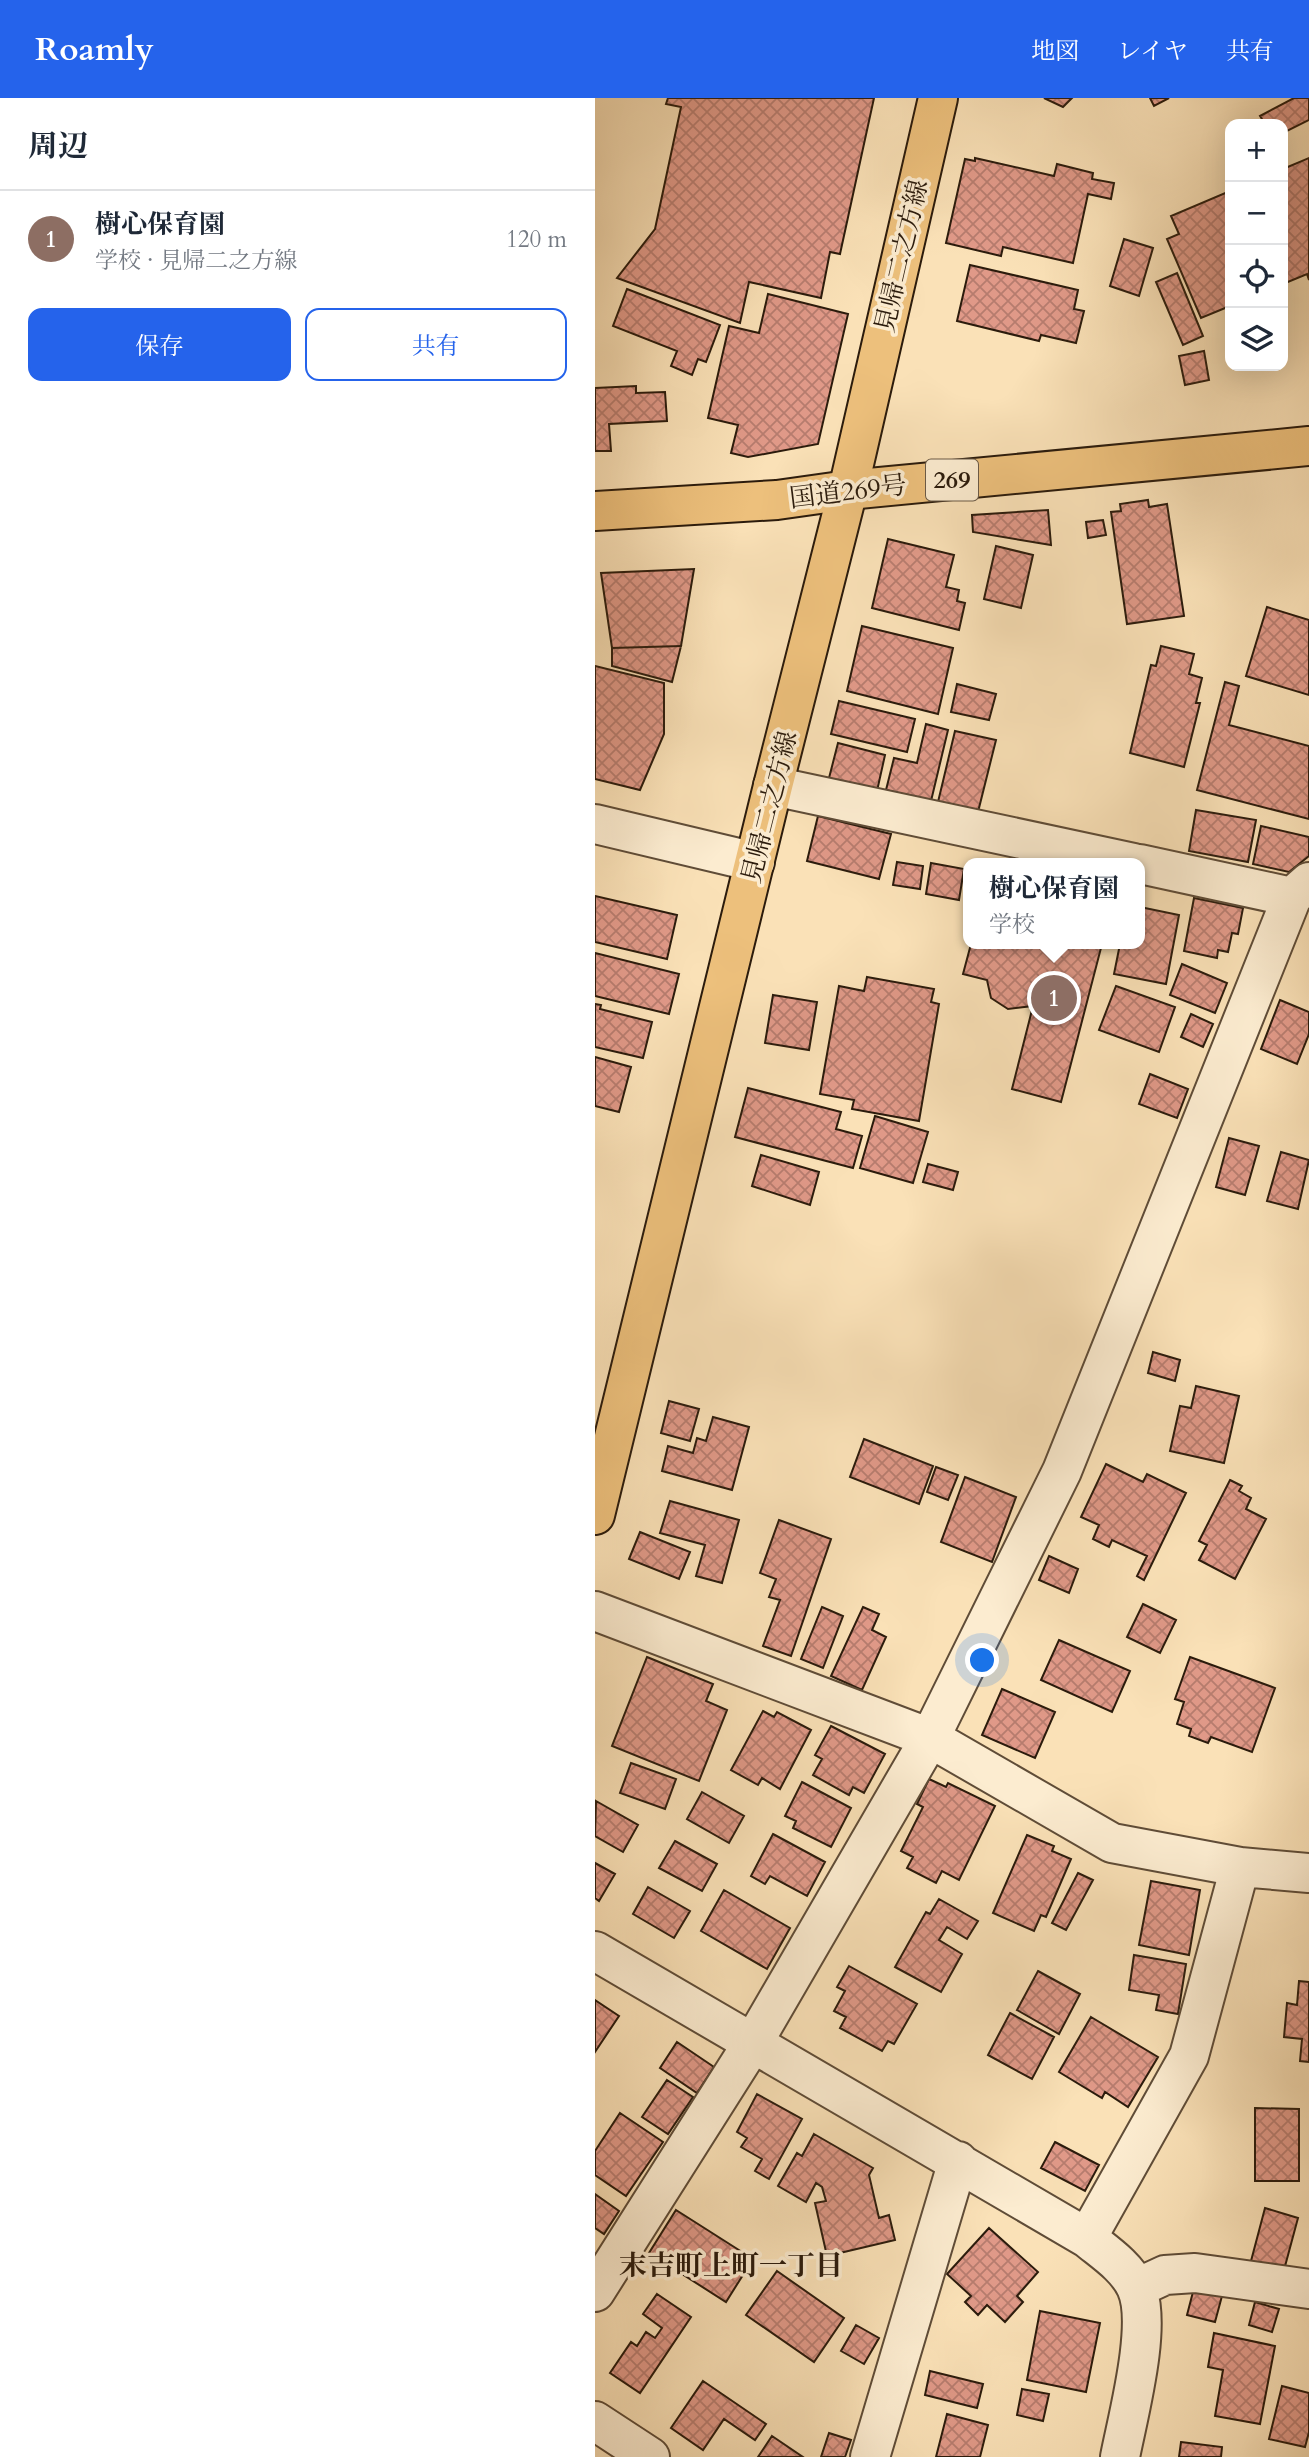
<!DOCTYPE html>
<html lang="ja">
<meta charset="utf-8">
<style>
body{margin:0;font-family:Cardo,"Noto Serif JP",serif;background:#f2f2f3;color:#1f2937}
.controls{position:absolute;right:21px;top:21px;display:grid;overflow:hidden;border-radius:14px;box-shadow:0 7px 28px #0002}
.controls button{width:63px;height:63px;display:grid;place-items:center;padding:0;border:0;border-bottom:2px solid #e0e1e3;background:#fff;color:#1f2937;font:35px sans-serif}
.you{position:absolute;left:388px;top:1563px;width:24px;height:24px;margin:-18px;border:5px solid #fff;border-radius:50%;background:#1a73e8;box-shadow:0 0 0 10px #1a73e833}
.badge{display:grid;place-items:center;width:46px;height:46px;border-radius:50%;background:#2563eb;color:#fff;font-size:23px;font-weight:700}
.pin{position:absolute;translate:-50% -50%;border:4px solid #fff;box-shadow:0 2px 7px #0006}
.popup{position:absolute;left:368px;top:760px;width:182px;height:91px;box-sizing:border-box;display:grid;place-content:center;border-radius:14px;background:#fff;filter:drop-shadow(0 2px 5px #0005);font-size:23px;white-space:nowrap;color:#747a83}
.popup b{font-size:26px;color:#1f2937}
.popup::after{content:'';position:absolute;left:50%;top:100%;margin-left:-14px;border:14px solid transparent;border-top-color:#fff}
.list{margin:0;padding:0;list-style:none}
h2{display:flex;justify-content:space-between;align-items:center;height:91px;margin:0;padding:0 28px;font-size:30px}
h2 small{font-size:23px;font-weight:400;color:#747a83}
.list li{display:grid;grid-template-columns:46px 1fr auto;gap:21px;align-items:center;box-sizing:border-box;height:98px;padding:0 28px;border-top:2px solid #e0e1e3}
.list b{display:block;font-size:26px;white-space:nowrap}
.list p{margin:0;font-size:23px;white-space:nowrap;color:#747a83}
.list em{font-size:23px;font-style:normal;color:#747a83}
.actions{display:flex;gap:14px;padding:21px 28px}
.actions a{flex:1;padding:16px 0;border:2px solid #2563eb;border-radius:14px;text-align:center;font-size:24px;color:#2563eb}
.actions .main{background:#2563eb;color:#fff}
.icon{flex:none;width:38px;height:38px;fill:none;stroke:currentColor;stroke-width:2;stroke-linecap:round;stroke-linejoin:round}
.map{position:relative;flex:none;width:714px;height:2359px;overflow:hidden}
header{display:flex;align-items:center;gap:42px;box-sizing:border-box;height:98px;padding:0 35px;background:#2563eb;color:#fff}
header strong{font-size:33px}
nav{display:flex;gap:38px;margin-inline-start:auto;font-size:24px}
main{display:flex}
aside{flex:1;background:#fff}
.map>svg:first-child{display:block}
</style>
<header>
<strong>Roamly</strong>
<nav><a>地図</a><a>レイヤ</a><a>共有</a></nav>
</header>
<main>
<aside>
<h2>周辺<small></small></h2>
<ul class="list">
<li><span class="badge" style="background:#8d6e63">1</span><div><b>樹心保育園</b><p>学校 · 見帰二之方線</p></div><em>120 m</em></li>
</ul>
<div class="actions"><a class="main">保存</a><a>共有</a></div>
</aside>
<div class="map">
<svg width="714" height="2359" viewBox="0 0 714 2359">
<defs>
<pattern id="building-cross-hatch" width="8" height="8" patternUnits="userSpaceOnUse" patternTransform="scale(1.75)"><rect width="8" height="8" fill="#e09988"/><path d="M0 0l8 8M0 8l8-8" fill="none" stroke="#b67c6e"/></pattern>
</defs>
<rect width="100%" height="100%" fill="#fae1b7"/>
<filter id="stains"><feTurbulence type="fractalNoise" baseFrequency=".00286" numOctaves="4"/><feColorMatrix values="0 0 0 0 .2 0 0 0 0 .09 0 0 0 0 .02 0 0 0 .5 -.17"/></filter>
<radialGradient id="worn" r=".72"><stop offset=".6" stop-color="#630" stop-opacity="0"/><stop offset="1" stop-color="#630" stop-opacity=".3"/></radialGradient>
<path fill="url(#building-cross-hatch)" stroke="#2b1b0c" stroke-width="2" d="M73,0H279L245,156L235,154L226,200L154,184L145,225L22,180L60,131L86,9L71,6Z
M449,0H477L468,9Z
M555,0H574L559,8Z
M699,0H714V22L688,35V26H670L665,18Z
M380,60L459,78L462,66L498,75L497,81L519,85L516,101L493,96L478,165L408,149L406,158L351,145L370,61L380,63Z
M714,60V182L712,176L688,186V71Z
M635,93V208L606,220L572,141L584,136L576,118Z
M529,141L558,150L544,198L515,188Z
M375,167L483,192L479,211L489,213L481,245L446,237L444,243L362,223Z
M582,175L608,238L588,247L561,184Z
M32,191L125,227L111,264L103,261L97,277L76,268L82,253L18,228Z
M173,196L253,216L223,346L153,359L136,355L143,327L113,320L134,228L164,235Z
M609,253L614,282L590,287L584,258Z
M41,288V295L70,294L72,323L14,326L16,353H0V290Z
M553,402L554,409L572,406L589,518L532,526L516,414L526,413L525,406Z
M453,412L456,447L378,434L377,417Z
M508,422L511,437L493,440L491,424Z
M293,441L359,457L351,489L364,492L362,503L370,505L364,532L277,510Z
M401,448L438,457L426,510L389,501Z
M99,471L86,548L17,550L6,475Z
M672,509L714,522V597L651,578Z
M267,528L358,550L343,616L252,593Z
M86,548L77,584L17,568V550Z
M566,548L599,556L594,576L607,580L601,605H605L589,669L535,655L556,567L561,568Z
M0,568L69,585V636L45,692L0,681Z
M630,584L644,588L634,627L714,648V721L602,692Z
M362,586L401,596L394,622L356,614Z
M244,603L320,621L312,654L236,636Z
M331,626L353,632L336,703L291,692L299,660L322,665Z
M360,633L401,642L383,714L343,704Z
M243,645L290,657L282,693L234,680Z
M601,712L661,722L653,764L594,753Z
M223,718L296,736L284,781L212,763Z
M666,728L714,739V758L694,774L658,766Z
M302,764L328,768L325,791L298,787Z
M336,765L369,771L364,802L331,796Z
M0,798L82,817L72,861L0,844Z
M599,800L648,810L643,836L637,835L633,854L623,852L622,860L589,853Z
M545,809L584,817L571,886L519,876L525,846H545Z
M376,846H507L466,1004L417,991L438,908L413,911L396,900L392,882L368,876Z
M0,855L84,876L74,916L0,898Z
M587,866L632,885L620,915L575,897Z
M272,879L339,891L336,904L344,906L324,1023L257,1011L259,1002L225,996L244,888L269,893Z
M521,888L580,909L564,954L504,932Z
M178,897L222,904L214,952L170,945Z
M685,902L714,914V936L702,966L666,951Z
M0,906L6,907L5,911L57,924L48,960L0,949Z
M596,916L618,926L608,949L586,939Z
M0,959L36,969L24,1014L0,1008Z
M555,976L593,991L582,1020L544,1006Z
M153,990L246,1014L241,1031L267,1038L258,1070L140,1039Z
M280,1018L333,1034L318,1085L265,1070Z
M634,1040L664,1048L650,1097L621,1089Z
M686,1054L714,1062L703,1111L672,1103Z
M166,1057L224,1074L215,1107L157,1088Z
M333,1066L363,1074L358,1092L328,1084Z
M558,1254L585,1262L580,1283L553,1275Z
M601,1288L644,1298L629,1365L575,1353L585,1308L596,1310Z
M74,1303L104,1311L95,1343L66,1335Z
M118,1319L154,1329L137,1392L67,1373L73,1348L98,1355L102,1340L111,1343Z
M269,1341L338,1368L324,1406L255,1379Z
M511,1366L548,1384L552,1376L591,1395L549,1482L542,1478L552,1458L517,1442L514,1449L498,1441L504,1427L486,1419Z
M341,1369L363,1377L353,1402L332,1394Z
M370,1379L421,1399L397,1464L346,1444Z
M635,1382L647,1388L644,1393L656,1400L651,1411L671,1421L640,1481L604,1462L612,1447L604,1443Z
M75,1403L144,1422L127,1485L101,1478L110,1447L65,1435Z
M184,1422L236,1441L196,1558L168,1548L185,1502L174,1499L181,1481L165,1475Z
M45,1434L95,1454L84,1481L34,1461Z
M454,1458L483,1471L474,1495L444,1482Z
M548,1506L581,1522L565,1555L532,1539Z
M227,1509L248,1518L228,1570L206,1561Z
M268,1509L284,1516L277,1532L291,1539L267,1592L236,1578Z
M464,1542L535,1573L517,1614L446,1582Z
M52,1559L118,1586L111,1603L132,1612L104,1683L17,1648Z
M595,1559L680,1590L657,1654L616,1639L613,1645L594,1638L596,1631L582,1626L589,1604L580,1601Z
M407,1591L460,1614L440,1660L387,1637Z
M168,1613L179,1619L182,1614L216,1632L185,1691L167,1680L163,1687L136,1672Z
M236,1628L290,1656L269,1695L258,1689L254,1697L218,1677L227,1661L220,1657Z
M36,1665L81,1681L70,1711L25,1695Z
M334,1681L351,1689L353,1685L400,1708L364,1782L347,1773L341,1785L312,1770L318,1759L306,1753L328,1709L322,1706Z
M207,1684L256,1710L236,1749L198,1730L201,1723L190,1718Z
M107,1694L149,1718L134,1745L92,1721Z
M1,1703L43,1727L28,1754L0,1738Z
M178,1736L230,1764L212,1798L175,1778L170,1786L156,1778Z
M432,1737L459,1748L457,1753L476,1761L451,1819L446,1817L439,1833L398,1815Z
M80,1743L122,1766L107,1793L64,1770Z
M0,1765L20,1776L4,1803L0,1800Z
M483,1775L498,1782L471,1832L457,1825Z
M556,1783L605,1792L594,1857L544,1847Z
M53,1789L95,1813L79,1840L38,1816Z
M129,1792L195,1830L172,1871L106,1833Z
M344,1801L383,1823L372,1841L352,1829L344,1842L367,1856L346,1894L300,1869L331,1814L335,1816Z
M539,1857L591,1866L583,1916L561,1912L564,1897L534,1892Z
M254,1868L322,1906L299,1946L293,1943L287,1953L245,1930L251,1919L239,1913L250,1893L242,1889Z
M443,1873L485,1896L464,1936L422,1912Z
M704,1883L714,1884V1964L705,1963L707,1941L689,1939L692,1905L702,1907Z
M0,1902L24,1918L0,1954Z
M415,1915L459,1939L437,1981L393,1957Z
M496,1919L563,1959L533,2009L510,1994L507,2000L464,1974Z
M82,1944L119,1969L102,1995L65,1970Z
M72,1982L98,1999L73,2036L47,2019Z
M162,1996L207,2021L174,2081L160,2073L167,2061L146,2049L152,2040L142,2034Z
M660,2010L704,2011V2083H660Z
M25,2015L68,2044L31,2098L0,2077V2053Z
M219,2036L278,2070L274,2077L284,2120L294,2117L300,2142L232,2158L220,2105L231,2103L227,2089L221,2085L211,2104L183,2088L202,2055L207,2058Z
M460,2044L504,2067L490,2093L446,2070Z
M0,2096L24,2113L9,2136L0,2130Z
M670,2110L703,2120L689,2172L656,2163Z
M81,2112L158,2161L131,2204L54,2155Z
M394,2130L443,2174L422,2198L428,2204L410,2224L392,2207L383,2217L370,2204L376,2198L352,2176Z
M182,2173L249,2220L219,2264L151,2217Z
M599,2190L627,2198L620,2224L592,2217Z
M62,2196L96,2219L45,2295L15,2275L36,2244L42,2248L51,2234L60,2240L67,2230L48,2216Z
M660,2204L684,2211L677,2234L654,2227Z
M445,2213L505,2225L491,2294L432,2282Z
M261,2227L284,2240L269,2266L246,2253Z
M619,2235L680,2248L665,2326L620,2318L628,2272L613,2269Z
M335,2273L388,2286L382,2310L330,2297Z
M108,2283L171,2326L160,2342L129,2321L108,2352L76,2330Z
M687,2288L714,2295V2334L710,2349L674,2341Z
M427,2291L454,2296L448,2323L422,2317Z
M352,2316L393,2327L385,2359H341Z
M234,2335L256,2342L250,2359H226Z
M177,2338L208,2359H163Z
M586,2344L627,2349L626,2359H584Z"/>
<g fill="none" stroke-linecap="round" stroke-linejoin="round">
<g stroke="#5f4c37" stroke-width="42">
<path id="minor" d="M178,688L539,765
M0,726L160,764
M545,766L697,799
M0,1513L335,1640L517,1745L645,1769L714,1775
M0,1853L492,2140C509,2154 531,2168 541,2189C558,2226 533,2318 525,2359
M492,2140L594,1958L645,1769
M542,2190L570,2177L600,2175L714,2191
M0,2194L159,1943L335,1640L467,1373L697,799L714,784
M0,2323L55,2359
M275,2359L363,2063"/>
</g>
<g stroke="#2b1b0c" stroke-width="42">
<path id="major" d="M0,1417L178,688L253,392L343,0"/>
</g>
<g stroke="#2b1b0c" stroke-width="42">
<path id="highway" d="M0,413L182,402L253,392L714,348"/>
</g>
<use href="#minor" stroke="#fcecd0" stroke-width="38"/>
<use href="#major" stroke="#edc07c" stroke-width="38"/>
<use href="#highway" stroke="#edc07c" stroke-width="38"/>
</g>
<g text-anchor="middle" stroke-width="7" stroke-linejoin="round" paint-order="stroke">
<rect fill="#fcecd0" stroke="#6a5a47" stroke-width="2" x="331" y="361.5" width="52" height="41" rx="5"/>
<g font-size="24" font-weight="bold" fill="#2b1b0c">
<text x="357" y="390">269</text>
</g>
<g font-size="26" fill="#2b1b0c" stroke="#fcecd0">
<text transform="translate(306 158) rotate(-77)" y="9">見帰二之方線</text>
<text transform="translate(253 393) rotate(-7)" y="9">国道269号</text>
<text transform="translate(174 709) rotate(-76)" y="9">見帰二之方線</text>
</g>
<g font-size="28" font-weight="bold" fill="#2b1b0c" stroke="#fcecd0">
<text x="136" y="2177">末吉町上町一丁目</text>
</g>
</g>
<rect width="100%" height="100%" filter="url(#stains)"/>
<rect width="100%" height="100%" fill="url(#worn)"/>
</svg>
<div class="controls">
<button>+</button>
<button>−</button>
<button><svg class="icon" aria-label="locate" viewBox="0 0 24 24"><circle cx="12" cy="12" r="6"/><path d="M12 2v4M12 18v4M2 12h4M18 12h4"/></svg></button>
<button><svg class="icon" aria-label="layers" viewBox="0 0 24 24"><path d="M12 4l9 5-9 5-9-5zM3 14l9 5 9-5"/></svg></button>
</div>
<div class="you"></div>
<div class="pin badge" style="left:459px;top:900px;background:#8d6e63">1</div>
<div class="popup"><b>樹心保育園</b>学校</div>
</div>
</main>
